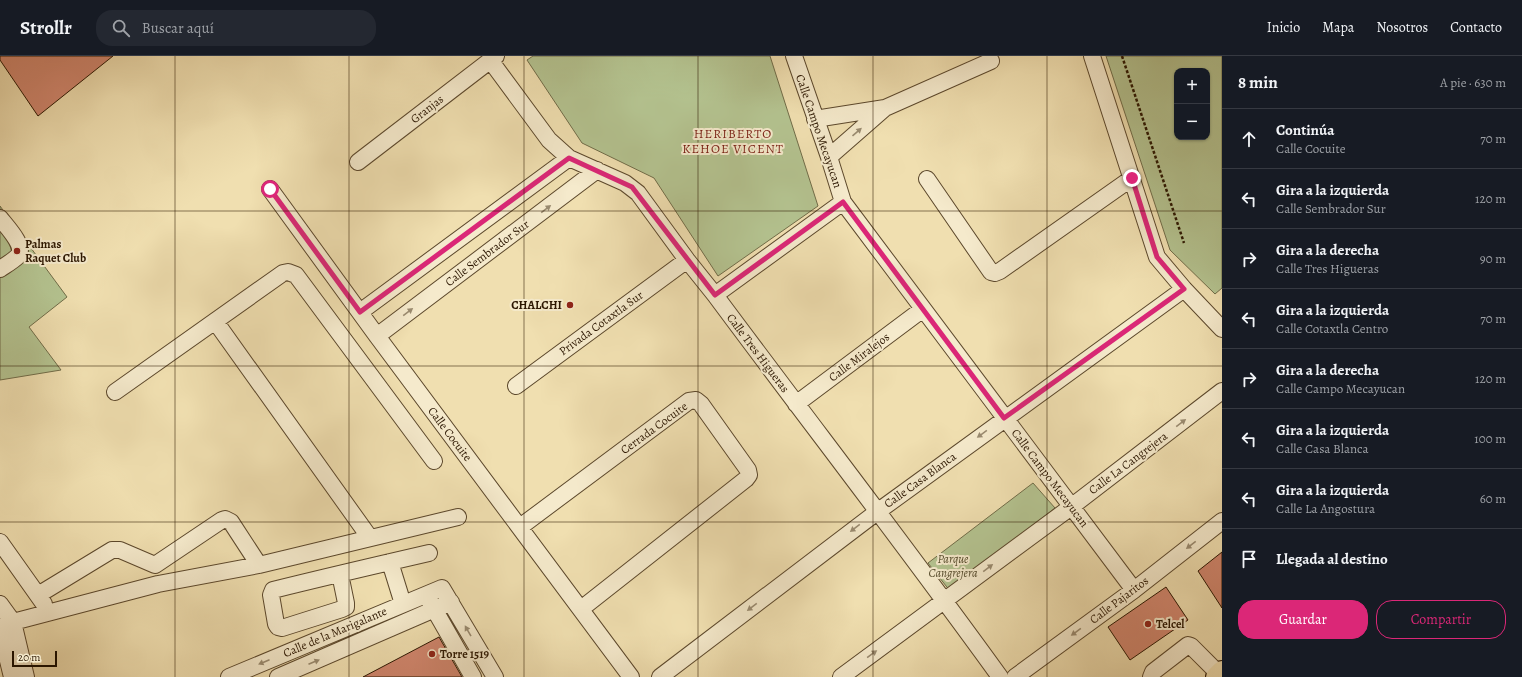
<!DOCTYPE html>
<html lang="es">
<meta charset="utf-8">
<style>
body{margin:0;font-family:Alegreya,serif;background:#242831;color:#f1f3f6}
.controls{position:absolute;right:12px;top:12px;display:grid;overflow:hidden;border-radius:8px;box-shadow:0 1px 3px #0004}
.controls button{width:36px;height:36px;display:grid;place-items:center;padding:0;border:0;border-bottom:1px solid #363941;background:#171b24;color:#f1f3f6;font:20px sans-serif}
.scale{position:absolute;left:12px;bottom:10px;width:45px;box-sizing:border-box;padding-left:4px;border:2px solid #2b1600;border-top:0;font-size:11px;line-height:14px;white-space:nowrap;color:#2b1600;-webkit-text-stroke:3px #f5eacc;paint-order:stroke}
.stop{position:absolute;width:12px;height:12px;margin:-9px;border:3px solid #db2777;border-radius:50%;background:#fff}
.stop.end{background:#db2777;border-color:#fff;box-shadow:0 1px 4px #0008}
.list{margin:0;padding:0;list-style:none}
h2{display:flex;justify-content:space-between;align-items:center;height:52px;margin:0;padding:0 16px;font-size:17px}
h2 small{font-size:13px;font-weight:400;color:#9ea1a6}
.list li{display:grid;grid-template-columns:26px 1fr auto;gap:12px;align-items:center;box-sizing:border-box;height:60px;padding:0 16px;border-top:1px solid #363941}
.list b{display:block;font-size:15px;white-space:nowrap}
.list p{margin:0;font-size:13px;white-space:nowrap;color:#9ea1a6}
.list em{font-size:13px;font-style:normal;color:#9ea1a6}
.actions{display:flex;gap:8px;padding:12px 16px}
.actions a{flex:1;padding:9px 0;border:1px solid #db2777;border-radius:16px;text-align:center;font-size:14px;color:#db2777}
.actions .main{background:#db2777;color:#fff}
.icon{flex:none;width:22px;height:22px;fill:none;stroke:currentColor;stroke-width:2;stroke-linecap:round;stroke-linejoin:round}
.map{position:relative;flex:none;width:1222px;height:621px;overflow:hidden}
header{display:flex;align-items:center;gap:24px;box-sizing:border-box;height:56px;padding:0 20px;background:#171b24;border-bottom:1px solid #363941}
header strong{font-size:19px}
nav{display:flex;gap:22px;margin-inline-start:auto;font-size:14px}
.search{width:280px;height:36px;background:#242831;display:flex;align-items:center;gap:10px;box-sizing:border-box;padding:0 14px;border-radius:16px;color:#9ea1a6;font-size:15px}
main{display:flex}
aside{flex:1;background:#171b24}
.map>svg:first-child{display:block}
</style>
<header>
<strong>Strollr</strong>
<div class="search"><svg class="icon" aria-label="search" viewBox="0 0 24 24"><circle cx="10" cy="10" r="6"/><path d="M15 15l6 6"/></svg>Buscar aquí</div>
<nav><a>Inicio</a><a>Mapa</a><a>Nosotros</a><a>Contacto</a></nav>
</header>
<main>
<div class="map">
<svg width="1222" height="621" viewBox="0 0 1222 621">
<rect width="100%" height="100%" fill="#f0dfb0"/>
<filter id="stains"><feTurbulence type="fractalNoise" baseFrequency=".005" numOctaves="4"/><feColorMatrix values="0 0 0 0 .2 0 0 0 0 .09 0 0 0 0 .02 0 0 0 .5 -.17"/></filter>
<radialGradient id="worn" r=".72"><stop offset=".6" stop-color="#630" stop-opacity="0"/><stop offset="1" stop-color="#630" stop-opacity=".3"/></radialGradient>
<path fill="#b4c390" stroke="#706c48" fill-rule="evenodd" d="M533,0H770L818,150L718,220L654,122L582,87L527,4Z
M1106,0H1222V232L1215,238L1170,194ZM1177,15H1207V81H1177Z
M0,150L67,241L29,271L61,314L0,324Z
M1033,427L1055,452L950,535L928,507Z"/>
<path fill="#d1866e" stroke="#2b1600" d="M0,0H113L38,60L0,4Z
M1222,496V552L1198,515Z
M1166,531L1188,564L1130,604L1108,571Z
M439,581L462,621H363Z"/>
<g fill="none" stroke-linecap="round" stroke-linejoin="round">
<g stroke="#5c482c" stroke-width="18">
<path id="minor" d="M794,0L829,101L843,146L1134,534
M1092,0L1157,201L1184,233L1222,273
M490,4L549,84L569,102L625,127L638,137L687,204L715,239C810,367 907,492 1000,621
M815,63L885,52L991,5
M829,101L885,52
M358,106L496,0
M927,123L991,216L995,217L1000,215L1132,122
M270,133L377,280L631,621
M0,162C6,170 26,190 18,200C13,205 6,209 0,213
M715,239L843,146
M360,256L569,102
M215,265L370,482
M377,280L597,114
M516,330L687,204
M115,336L283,217L288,216L296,219L434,405
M796,348L923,253
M520,471L689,345L696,344L701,348L748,414L749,419L746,423L581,553
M0,486L44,548
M390,506L403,548
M340,518L346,547V551L342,553L282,572L278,571L276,568L271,539L273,534C325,521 377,509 429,497
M38,539L112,494H120L155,509L222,464L225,463L231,466L259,509
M429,544L473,621
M0,548L13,566L26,621
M0,571L13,566L158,528L259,509L458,461
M0,572L12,621
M229,621L442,532L495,621
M278,621L451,546
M660,621L877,456L1184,233
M841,621L1071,451L1222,335
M1015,621L1134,534L1222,465
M1151,621L1153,616L1188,589L1191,590L1219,618"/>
</g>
<g stroke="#2b1600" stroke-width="22">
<path id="major" d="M1216,621L1222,615"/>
</g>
<path stroke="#2b1600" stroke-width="2.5" stroke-dasharray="3 2" stroke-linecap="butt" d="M1122,0L1184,187"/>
<use href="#minor" stroke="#f5eacc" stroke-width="16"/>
<use href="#major" stroke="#f0dfb0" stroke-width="20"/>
</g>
<defs><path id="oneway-solid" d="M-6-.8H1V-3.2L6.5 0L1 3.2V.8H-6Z"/></defs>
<g fill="#9a8b70">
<use href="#oneway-solid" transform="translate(857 76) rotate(-41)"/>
<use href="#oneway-solid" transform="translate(546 153) rotate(-37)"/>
<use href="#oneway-solid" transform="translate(408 256) rotate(-37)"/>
<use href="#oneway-solid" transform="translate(1181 367) rotate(-37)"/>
<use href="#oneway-solid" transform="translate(982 378) rotate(144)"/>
<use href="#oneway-solid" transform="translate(855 472) rotate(143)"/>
<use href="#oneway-solid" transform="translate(1191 489) rotate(142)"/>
<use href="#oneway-solid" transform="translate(988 512) rotate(-37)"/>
<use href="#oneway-solid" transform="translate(752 551) rotate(143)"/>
<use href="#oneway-solid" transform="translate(468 575) rotate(-120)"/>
<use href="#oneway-solid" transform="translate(1076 576) rotate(144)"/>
<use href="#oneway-solid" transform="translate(872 598) rotate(-36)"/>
<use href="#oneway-solid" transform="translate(264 606) rotate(157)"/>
<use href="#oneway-solid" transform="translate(314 606) rotate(-23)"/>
</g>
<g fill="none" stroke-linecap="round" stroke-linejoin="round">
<path stroke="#db2777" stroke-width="5" d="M270,133L360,256L569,102L632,131L715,239L843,146L1004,362L1184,233L1157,201L1132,122"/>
</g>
<path fill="none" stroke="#2b1600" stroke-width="1" stroke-opacity="0.55" d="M175,0V621M349,0V621M524,0V621M698,0V621M873,0V621M1047,0V621M0,155H1222M0,310H1222M0,466H1222"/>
<g fill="#8f2418" stroke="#f5eacc" stroke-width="1.5">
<circle cx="17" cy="195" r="4"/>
<circle cx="570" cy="249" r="4"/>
<circle cx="1148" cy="568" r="4"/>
<circle cx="432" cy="598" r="4"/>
</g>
<g text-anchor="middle" stroke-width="4" stroke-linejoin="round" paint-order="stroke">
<g font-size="12" fill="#2b1600" stroke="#f5eacc">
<text transform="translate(427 53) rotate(-38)" y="4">Granjas</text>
<text transform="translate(819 75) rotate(71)" y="4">Calle Campo Mecayucan</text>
<text transform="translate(487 197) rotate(-37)" y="4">Calle Sembrador Sur</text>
<text transform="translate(601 267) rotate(-36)" y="4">Privada Cotaxtla Sur</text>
<text transform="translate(758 297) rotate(53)" y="4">Calle Tres Higueras</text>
<text transform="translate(859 301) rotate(-37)" y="4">Calle Miralejos</text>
<text transform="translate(654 372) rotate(-36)" y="4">Cerrada Cocuite</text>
<text transform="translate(450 378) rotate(53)" y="4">Calle Cocuite</text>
<text transform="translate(1128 407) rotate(-37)" y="4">Calle La Cangrejera</text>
<text transform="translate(1050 422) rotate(53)" y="4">Calle Campo Mecayucan</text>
<text transform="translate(920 424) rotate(-36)" y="4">Calle Casa Blanca</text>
<text transform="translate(1119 544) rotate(-37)" y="4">Calle Pajaritos</text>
<text transform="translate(335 576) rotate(-23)" y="4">Calle de la Marigalante</text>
</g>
<g font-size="12" font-weight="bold" fill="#2b1600" stroke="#f5eacc" text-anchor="start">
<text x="25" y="192">Palmas<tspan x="25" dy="14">Raquet Club</tspan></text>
<text x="562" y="253" text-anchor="end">CHALCHI</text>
<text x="1156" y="572">Telcel</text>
<text x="440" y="602">Torre 1519</text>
</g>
<g font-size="12" font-style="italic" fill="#544a2b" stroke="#f5eacc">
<text x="953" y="507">Parque<tspan x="953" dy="14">Cangrejera</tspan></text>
</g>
<g font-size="13" letter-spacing="1" fill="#7a1f14" stroke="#f5eacc">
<text x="733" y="82">HERIBERTO<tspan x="733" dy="15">KEHOE VICENT</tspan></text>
</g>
</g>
<rect width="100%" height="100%" filter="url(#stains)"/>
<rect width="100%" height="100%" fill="url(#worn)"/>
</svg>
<div class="controls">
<button>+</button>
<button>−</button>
</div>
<div class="scale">20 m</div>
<div class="stop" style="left:270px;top:133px"></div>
<div class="stop end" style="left:1132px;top:122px"></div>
</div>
<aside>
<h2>8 min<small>A pie · 630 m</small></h2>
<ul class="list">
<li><svg class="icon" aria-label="ahead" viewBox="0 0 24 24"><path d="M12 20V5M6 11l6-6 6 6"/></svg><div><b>Continúa</b><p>Calle Cocuite</p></div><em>70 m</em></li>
<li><svg class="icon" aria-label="left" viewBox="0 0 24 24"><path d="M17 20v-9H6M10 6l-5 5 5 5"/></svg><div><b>Gira a la izquierda</b><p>Calle Sembrador Sur</p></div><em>120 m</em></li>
<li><svg class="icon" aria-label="right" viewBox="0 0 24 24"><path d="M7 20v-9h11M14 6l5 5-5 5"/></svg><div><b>Gira a la derecha</b><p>Calle Tres Higueras</p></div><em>90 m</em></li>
<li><svg class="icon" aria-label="left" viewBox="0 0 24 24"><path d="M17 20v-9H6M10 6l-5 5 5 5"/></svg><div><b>Gira a la izquierda</b><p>Calle Cotaxtla Centro</p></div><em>70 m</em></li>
<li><svg class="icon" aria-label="right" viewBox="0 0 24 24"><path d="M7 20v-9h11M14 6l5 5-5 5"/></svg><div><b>Gira a la derecha</b><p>Calle Campo Mecayucan</p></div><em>120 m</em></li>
<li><svg class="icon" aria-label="left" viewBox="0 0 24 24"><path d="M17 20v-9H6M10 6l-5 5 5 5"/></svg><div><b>Gira a la izquierda</b><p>Calle Casa Blanca</p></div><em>100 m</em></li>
<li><svg class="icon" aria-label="left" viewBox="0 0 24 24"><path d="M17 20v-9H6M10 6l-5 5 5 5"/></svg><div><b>Gira a la izquierda</b><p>Calle La Angostura</p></div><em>60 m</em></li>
<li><svg class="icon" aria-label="arrive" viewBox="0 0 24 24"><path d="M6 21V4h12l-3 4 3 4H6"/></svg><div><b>Llegada al destino</b></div></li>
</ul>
<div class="actions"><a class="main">Guardar</a><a>Compartir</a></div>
</aside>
</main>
